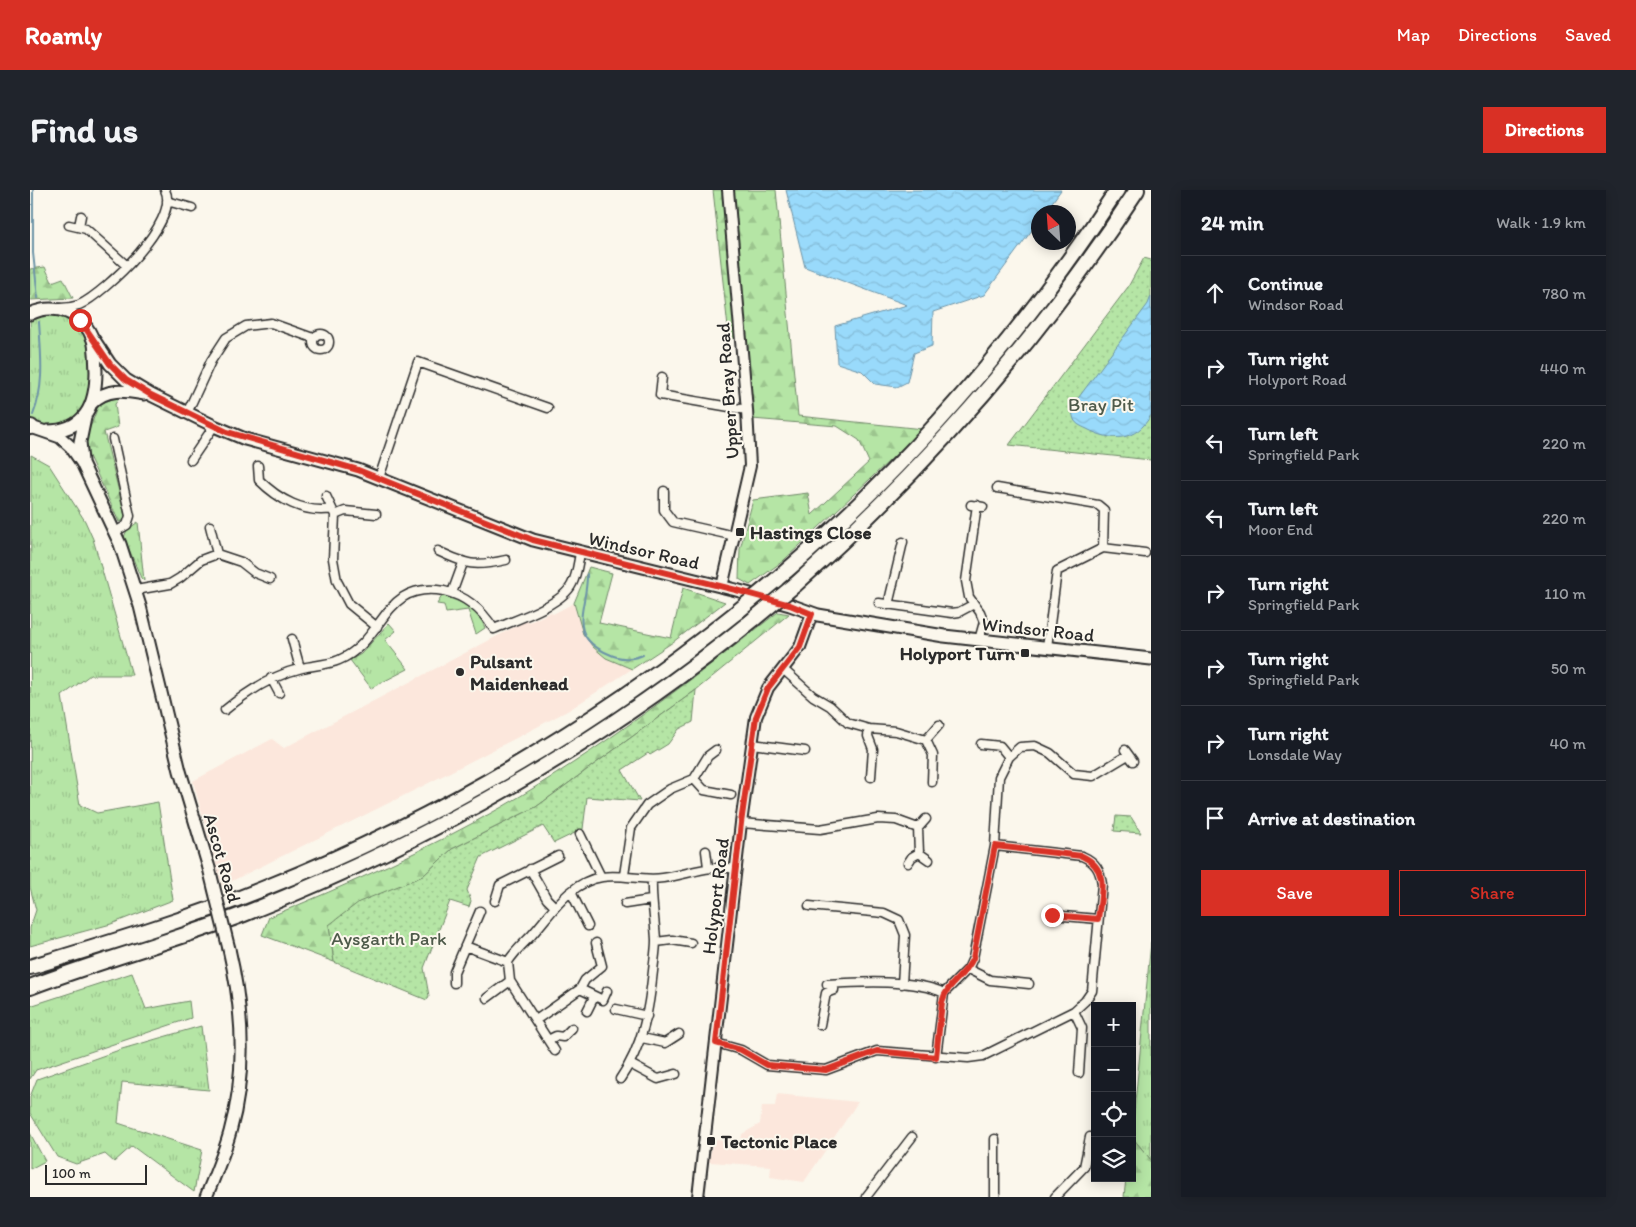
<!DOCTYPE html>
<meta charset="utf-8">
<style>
body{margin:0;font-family:Itim,sans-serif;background:#20242c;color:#f1f3f6}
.controls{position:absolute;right:15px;bottom:15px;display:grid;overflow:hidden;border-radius:0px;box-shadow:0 2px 12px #0003}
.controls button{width:45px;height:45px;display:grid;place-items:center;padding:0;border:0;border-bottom:1px solid #363941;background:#171b24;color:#f1f3f6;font:25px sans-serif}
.compass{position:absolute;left:1001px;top:15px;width:45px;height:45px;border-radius:50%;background:#171b24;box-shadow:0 2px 12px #0003;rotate:335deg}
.scale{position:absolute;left:15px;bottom:12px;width:102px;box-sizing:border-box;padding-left:5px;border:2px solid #2b2b2b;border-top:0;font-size:14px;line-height:18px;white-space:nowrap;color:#2b2b2b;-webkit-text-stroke:4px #fbf7ec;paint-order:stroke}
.stop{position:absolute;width:15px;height:15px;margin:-11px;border:4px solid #d93025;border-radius:50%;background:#fff}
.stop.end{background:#d93025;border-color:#fff;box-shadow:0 1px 5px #0008}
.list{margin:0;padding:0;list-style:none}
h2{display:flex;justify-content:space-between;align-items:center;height:65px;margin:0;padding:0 20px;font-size:21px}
h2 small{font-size:16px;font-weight:400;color:#9ea1a6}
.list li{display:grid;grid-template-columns:32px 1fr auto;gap:15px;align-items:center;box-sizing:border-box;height:75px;padding:0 20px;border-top:1px solid #363941}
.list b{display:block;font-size:19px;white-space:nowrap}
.list p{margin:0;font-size:16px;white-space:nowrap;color:#9ea1a6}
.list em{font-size:16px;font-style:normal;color:#9ea1a6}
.actions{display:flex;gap:10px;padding:15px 20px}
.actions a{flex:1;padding:11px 0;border:1px solid #d93025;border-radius:0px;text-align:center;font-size:18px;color:#d93025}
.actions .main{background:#d93025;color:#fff}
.icon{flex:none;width:28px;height:28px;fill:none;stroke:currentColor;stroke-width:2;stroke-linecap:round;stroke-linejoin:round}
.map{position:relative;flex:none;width:1121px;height:1007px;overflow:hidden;border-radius:0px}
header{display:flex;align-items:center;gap:30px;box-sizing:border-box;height:70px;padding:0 25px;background:#d93025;color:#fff}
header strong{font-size:24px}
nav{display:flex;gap:28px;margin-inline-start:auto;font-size:18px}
.intro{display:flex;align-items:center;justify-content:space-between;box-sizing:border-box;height:120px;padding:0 30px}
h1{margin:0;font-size:35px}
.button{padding:12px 22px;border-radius:0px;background:#d93025;color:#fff;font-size:18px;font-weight:700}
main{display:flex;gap:30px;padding:0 30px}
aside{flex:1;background:#171b24;border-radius:0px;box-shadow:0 2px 12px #0003}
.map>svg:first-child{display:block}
</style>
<header>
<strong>Roamly</strong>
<nav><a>Map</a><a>Directions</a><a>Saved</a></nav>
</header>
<div class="intro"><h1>Find us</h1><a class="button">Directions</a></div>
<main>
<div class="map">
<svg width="1121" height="1007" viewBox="0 0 1121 1007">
<defs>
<pattern id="grass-tufts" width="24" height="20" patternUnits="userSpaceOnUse" patternTransform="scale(1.25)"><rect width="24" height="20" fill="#b5e5a5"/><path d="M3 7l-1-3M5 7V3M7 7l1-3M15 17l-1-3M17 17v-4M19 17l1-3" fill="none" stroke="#9cc58e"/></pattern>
<pattern id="forest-firs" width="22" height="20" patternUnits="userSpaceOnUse" patternTransform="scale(1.25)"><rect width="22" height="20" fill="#b5e5a5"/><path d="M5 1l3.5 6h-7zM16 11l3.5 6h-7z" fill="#9cc58e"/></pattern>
<pattern id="park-dots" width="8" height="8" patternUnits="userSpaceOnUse" patternTransform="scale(1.25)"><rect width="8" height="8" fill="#b5e5a5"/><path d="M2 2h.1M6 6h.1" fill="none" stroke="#9cc58e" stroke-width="1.8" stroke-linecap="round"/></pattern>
<pattern id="water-waves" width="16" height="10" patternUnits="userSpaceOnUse" patternTransform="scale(1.25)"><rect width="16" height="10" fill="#99dafb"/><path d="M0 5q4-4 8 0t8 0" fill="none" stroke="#84bbd7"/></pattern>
</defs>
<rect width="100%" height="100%" fill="#fbf7ec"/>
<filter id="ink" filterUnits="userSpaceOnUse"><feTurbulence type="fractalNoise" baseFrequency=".02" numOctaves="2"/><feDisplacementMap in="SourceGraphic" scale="10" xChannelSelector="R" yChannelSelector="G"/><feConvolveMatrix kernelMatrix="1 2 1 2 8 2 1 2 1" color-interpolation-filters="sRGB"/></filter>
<g filter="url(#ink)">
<path fill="#fce7dc" d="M544,413L547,427L576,468L602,479L539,520L492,545L387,599L192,696L163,591L242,549L254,558L496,431L500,432L521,422L523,424Z
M747,904L828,912L774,992L740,987L741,976L679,972L683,949L710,955L712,944L730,934L732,916H745Z"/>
<path fill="url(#grass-tufts)" stroke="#708868" d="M20,123C30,125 40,127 48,135C59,146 60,161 60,175C61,214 46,248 0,231V129Z
M1,265L19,275L55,331L63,349L102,485H60L32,506L50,615L67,623L128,612L143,710L81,734L0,756V738L6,720L0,697Z
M108,332L114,391L111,388L94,347L97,340Z
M412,406C431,411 448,419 455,438L446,444L438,420L416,423L414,415L407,414Z
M359,433L366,441L355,450L378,479L341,498L320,470L331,464Z
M1121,752V970L1102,947V943Z
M102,783L116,819L159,811L161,828L6,880L0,889V816Z
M171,836L179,900L92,892L88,933L172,960L164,1002L102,956L84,972L75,964L46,974L27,967L0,923V907L7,889L92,859Z
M0,943L15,971L0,979Z"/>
<path fill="url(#forest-firs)" stroke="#708868" d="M683,0H746L768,226L893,239L753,371L720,395L709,389L710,359L723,310L778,303L782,325L839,272L829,250L807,236L722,229L716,153L699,147Z
M15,77L22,92L33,88L43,108L0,110V79Z
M91,206L85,214L88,237L74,242L96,330L89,332L58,264L56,248L69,214Z
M559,377L582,383L569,433L641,448L653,398L695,412L643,452L602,479L576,468L563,457L553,444L544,413Z
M748,422L759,424L666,500L506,617L422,659L393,686L366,698L299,735L304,772L232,745L239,727C318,695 398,659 472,617C570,560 659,492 748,422Z
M1102,947L1121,970V1007H1094L1096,988H1102Z"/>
<path fill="url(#park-dots)" stroke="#708868" d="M1114,68L1121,70V270L979,255L1098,97Z
M666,500L663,532L649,539L638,554L620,565L618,563L592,580L610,611L557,607L553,639L524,653L513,636L451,667L437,700L441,711L439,717L420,711L394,778L399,806L397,810L304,772L299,735L329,712L393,686L422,659L506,617Z
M1086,626L1101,627L1111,643L1084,641Z"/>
<path fill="url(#water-waves)" stroke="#6d94a8" d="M756,0H1031L1015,22H1008V32L954,105L903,122L902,156L884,163L877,192L867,197L845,194L832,181L807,173L805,136L877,115L775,77Z
M1121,106V225C1106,252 1082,252 1057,239C1051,236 1044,234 1043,226C1042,223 1043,218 1043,215L1118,114Z"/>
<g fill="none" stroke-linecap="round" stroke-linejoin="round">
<path stroke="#6d94a8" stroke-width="2" d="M3,0V63L8,108
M3,225C15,195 11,165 9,132
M557,384C558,417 534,445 579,464C589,469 602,470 613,465"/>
<g stroke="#2b2b2b" stroke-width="11">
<path id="street" d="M137,11L162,18
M39,35L56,39L97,76
M49,36L51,26
M30,118C36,118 43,117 49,115C75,103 151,31 135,0
M283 152a8 8 0 1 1 16 0a8 8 0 1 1-16 0Z
M632,187L630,205L717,220
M157,223L181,171L196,148L216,136L241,133L283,148
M83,249L100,326L97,335L85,342
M161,270L184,236
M228,276L229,290C248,309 274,324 302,319
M349,288L388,172L518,218
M967,298L1068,315L1074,320L1073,358L1027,381L1017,457
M634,301V320L643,332L705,346
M296,306L305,325L303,369L307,391L319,414L347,437
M941,315L953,317
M947,315L936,391L939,407L950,422L954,432L949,450
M305,325L315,321L346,324
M180,336L187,364
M1073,358L1115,363
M408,361C438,375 444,377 476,370
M106,400L140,394L150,388L171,370L187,364L211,372L225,383L240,389
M422,403L433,373
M849,413L922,423L929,422L944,414
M858,415L873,352
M262,449L270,478
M754,480L783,506L800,516L818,533L839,539L866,541L896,550
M241,488L249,503
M195,520C218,501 243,485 272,478C284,475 298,475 309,470C356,450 352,390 414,401C437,406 452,420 464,439C485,430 532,415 542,394C547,385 548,373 550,363
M839,539L838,546L843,559L841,587
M722,554L775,561
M951,554L970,556L979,567
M1095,560L1103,571
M664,589L674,600L701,605
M902,592L903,565L896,550L909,535
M711,633L790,639L848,629L866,630L888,638
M550,644L571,687
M676,661L678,677
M889,663L888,638L896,629
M878,673L882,667L889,663L899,670
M500,679L517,709L524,716
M594,685L601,638L617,615L640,599L664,589L678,566L686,560
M541,702L558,736
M465,711L470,695L528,666
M595,714L621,710
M779,716L854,723L869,730L875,745L872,794
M1022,725L1068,729
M626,752L642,750L661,753
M435,756L478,772
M938,779L960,790L999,794
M424,793V782L450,721
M797,794C829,792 886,789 914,803
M550,799L573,810L577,801
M457,808L480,791
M586,819L617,826
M557,821L564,807
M1044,821L1052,838L1049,883
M506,830L550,799L555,790L572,776L566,753
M790,835L796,803L804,800V794
M612,848L635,853L649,844
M518,850L526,846L533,847L542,838
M686,853L711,860L737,875L796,880L847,861L938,868L953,866L1044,821L1055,811L1062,801L1072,694C1070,680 1066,672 1052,666L965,656
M525,861L480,791L478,772C484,762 492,755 501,746C521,724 539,692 572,687C593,684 612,691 633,688C661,684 677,674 707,679
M906,867L914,803L938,779L943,768L965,656L969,587L979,567L990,557L1005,556L1020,563L1044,584L1063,586L1098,565
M600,874L628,889L646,884
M590,889C613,856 619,820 623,781C624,771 626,760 626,750C625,730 621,710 622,689
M965,949V1007
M836,1007L882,947
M1025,1007L1054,977L1060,947"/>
</g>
<g stroke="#2b2b2b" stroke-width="14">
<path id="secondary" d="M692,397L720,276L717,220L698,0
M668,1007L711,633L726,527L738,498L770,457L782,424"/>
</g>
<g stroke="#2b2b2b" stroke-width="15">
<path id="primary" d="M0,124C25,112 54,123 63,150C66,160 65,171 66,181C66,215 55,241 17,241
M62,147L80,174L96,190L121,205L184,236L215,249L328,280L503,350L706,400L760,415L788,425L914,446L1121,469
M62,213C77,197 96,201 114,204
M4,238L30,247L41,257L52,273L90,354L110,416L150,581L179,678
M52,271L50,252L56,223
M176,1007C185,985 194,964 200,942C217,882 213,819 199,759"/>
</g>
<g stroke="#2b2b2b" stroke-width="18">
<path id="highway" d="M0,237H1
M747,389C879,276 992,145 1087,0
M766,394C897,277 1011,147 1107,0
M0,777C79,753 159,729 235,698C406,630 564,537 707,422
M0,797C71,770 144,751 214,724C399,651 571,554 725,428"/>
</g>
<use href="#street" stroke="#fbf7ec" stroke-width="8"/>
<use href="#secondary" stroke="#fbf7ec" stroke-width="10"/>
<use href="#primary" stroke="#fbf7ec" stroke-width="11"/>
<use href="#highway" stroke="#fbf7ec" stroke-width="14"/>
<g stroke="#2b2b2b" stroke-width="15" stroke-linecap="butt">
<path id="primary-bridge" d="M179,678L199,759"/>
</g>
<g stroke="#2b2b2b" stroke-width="18" stroke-linecap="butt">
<path id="highway-bridge" d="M707,422L747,389
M725,428L766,394"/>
</g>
<use href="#primary-bridge" stroke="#fbf7ec" stroke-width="11"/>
<use href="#highway-bridge" stroke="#fbf7ec" stroke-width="14"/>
</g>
</g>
<g fill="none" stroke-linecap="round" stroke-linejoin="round" filter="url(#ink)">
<path stroke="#d93025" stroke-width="6" d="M50,130L80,174L96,190L121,205L197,242L328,280L503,350L706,400L760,415L782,424L770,457L738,498L726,527L711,633L686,853L711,860L737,875L796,880L847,861L906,867L912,812C917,793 936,785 943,768L965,656L1052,666C1080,679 1071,703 1068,729L1022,725"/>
</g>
<g fill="#2b2b2b" stroke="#fbf7ec" stroke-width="2">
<rect x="705" y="337" width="10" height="10" rx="2.5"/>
<rect x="990" y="458" width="10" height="10" rx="2.5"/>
<circle cx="430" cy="482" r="5"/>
<rect x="676" y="946" width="10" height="10" rx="2.5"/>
</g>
<g text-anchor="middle" stroke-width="4" stroke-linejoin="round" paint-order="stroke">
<g font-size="19" fill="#2b2b2b" stroke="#fbf7ec">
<text transform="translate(697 201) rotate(-94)" y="7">Upper Bray Road</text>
<text transform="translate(614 360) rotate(13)" y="7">Windsor Road</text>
<text transform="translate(1008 439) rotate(6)" y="7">Windsor Road</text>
<text transform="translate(193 668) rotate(74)" y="7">Ascot Road</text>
<text transform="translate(685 706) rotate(-83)" y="7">Holyport Road</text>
</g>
<g font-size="19" fill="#4e5a4a" stroke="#fbf7ec">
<text x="1071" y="221">Bray Pit</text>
<text x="359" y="755">Aysgarth Park</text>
</g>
<g font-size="19" font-weight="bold" fill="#2b2b2b" stroke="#fbf7ec" text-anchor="start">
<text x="720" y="349">Hastings Close</text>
<text x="985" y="470" text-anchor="end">Holyport Turn</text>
<text x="440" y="478">Pulsant<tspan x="440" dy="22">Maidenhead</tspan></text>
<text x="691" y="958">Tectonic Place</text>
</g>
</g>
</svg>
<div class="controls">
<button>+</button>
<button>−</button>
<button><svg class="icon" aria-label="locate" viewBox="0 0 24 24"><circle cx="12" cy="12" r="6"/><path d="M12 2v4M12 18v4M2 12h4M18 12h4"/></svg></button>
<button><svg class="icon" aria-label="layers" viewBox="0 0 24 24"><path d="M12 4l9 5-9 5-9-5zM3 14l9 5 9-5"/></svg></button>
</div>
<svg class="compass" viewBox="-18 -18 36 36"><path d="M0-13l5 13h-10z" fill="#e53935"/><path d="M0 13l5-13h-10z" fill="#9ea1a6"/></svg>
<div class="scale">100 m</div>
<div class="stop" style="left:50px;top:130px"></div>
<div class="stop end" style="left:1022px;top:725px"></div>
</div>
<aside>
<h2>24 min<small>Walk · 1.9 km</small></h2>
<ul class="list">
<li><svg class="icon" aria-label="ahead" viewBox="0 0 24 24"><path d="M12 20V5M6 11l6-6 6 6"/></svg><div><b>Continue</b><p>Windsor Road</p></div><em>780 m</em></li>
<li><svg class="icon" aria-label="right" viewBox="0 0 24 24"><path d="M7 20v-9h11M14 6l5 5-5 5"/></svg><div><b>Turn right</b><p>Holyport Road</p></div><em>440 m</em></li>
<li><svg class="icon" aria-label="left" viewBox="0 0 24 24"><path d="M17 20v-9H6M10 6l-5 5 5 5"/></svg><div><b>Turn left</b><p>Springfield Park</p></div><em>220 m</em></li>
<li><svg class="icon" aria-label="left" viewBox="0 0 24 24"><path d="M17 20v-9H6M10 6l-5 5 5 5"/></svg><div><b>Turn left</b><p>Moor End</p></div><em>220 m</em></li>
<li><svg class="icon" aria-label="right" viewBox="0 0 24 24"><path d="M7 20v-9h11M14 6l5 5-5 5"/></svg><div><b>Turn right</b><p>Springfield Park</p></div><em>110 m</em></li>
<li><svg class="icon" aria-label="right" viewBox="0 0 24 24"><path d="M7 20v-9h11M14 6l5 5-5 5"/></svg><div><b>Turn right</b><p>Springfield Park</p></div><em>50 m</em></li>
<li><svg class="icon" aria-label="right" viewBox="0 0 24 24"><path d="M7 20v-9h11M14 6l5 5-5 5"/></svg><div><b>Turn right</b><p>Lonsdale Way</p></div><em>40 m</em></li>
<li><svg class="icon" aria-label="arrive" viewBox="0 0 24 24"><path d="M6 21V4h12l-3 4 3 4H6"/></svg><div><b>Arrive at destination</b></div></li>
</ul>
<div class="actions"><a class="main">Save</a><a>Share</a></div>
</aside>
</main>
